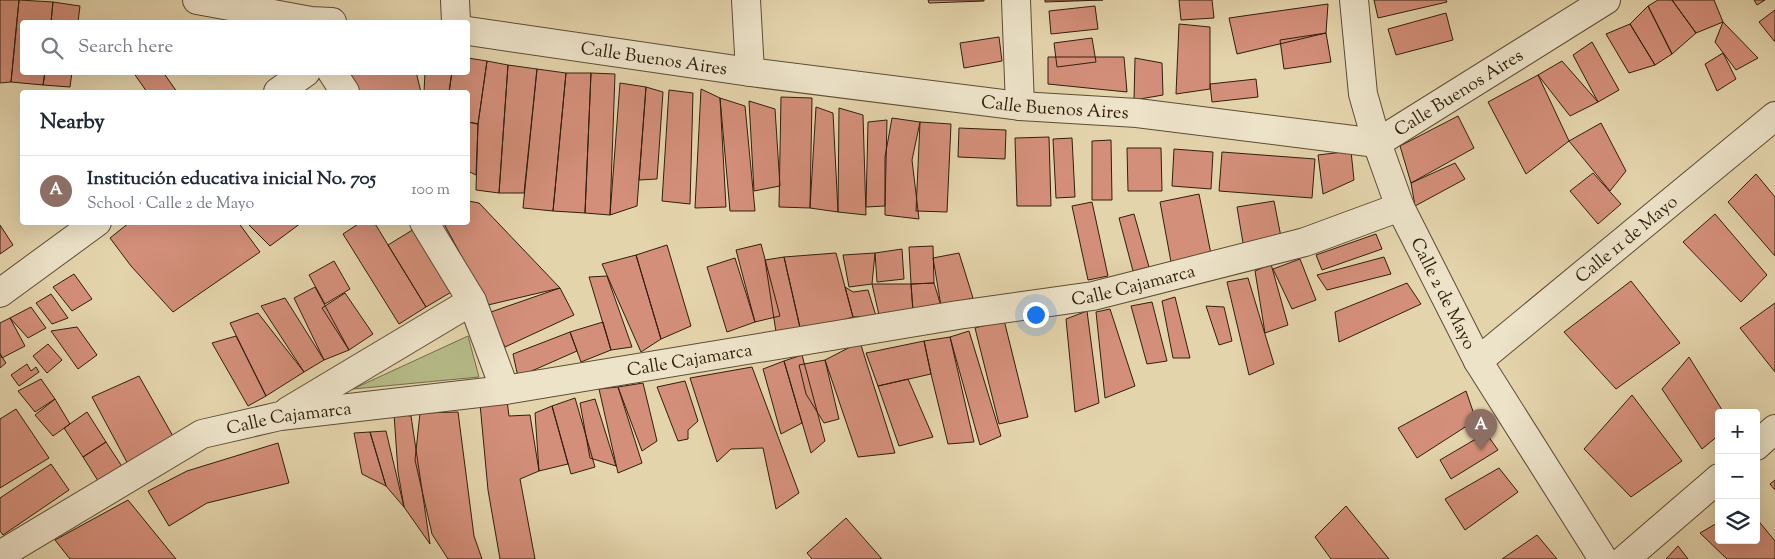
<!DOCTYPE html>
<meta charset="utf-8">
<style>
body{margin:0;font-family:"Sorts Mill Goudy",serif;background:#f2f2f3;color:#1f2937}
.controls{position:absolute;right:15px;bottom:15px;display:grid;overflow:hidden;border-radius:5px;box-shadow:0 5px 20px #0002}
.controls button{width:45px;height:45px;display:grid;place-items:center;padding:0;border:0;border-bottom:1px solid #e0e1e3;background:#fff;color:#1f2937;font:25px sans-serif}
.you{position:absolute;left:1035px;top:314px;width:18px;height:18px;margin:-12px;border:4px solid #fff;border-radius:50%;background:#1a73e8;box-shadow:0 0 0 8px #1a73e833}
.badge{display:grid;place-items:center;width:32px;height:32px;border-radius:50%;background:#b45309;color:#fff;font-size:16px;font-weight:700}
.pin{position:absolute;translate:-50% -41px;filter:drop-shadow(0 1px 2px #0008)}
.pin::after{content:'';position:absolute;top:26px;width:18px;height:15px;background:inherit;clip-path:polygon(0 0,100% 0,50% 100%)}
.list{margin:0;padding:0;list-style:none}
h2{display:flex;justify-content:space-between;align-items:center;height:65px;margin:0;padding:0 20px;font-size:21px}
h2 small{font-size:16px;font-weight:400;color:#747a83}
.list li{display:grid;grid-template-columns:32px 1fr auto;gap:15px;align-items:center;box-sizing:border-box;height:70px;padding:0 20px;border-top:1px solid #e0e1e3}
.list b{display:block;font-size:19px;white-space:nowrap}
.list p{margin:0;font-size:16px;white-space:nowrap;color:#747a83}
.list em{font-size:16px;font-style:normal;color:#747a83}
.icon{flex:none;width:28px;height:28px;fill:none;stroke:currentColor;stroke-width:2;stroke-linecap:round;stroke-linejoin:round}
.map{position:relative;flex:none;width:1775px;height:559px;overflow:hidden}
.search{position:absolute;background:#fff;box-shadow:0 5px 20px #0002;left:20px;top:20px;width:450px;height:55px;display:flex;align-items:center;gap:12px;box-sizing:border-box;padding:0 18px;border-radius:5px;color:#747a83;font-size:19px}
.panel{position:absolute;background:#fff;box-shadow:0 5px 20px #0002;left:20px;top:90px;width:450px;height:135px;border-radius:5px}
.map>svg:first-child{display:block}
</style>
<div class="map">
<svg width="1775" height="559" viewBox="0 0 1775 559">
<rect width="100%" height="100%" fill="#e4d4ac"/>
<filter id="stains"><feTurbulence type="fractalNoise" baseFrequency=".004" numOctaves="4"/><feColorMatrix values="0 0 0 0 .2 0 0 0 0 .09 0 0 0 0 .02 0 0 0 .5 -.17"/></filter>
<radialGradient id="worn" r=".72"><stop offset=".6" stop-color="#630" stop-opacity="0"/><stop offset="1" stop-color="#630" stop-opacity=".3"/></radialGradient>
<path fill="#b6bc88" stroke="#736d4a" d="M468,336L479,377L353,389Z"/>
<path fill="#d48f7a" stroke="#301e0c" d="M0,0H19L11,82L0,83Z
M19,0L53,2L51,22H22V72H45L43,85L11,82Z
M928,0H984V1L929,3Z
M1045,0H1103L1045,2Z
M1179,0H1212L1214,18L1181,20Z
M1374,0H1446L1447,2L1378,18Z
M1658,0H1672L1696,33L1672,54L1648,6Z
M1672,0H1714L1723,22L1696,33Z
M1754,0H1765L1757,5Z
M53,2L80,6L78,22H51Z
M1328,4L1326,33L1237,54L1229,18Z
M1095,6L1098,29L1051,34L1049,11Z
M1648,6L1672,54L1655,65L1630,24Z
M1775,10V42L1759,22Z
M1446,13L1453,40L1396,55L1388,29Z
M1723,22L1758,58L1736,70L1715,42Z
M1179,24L1210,27V89L1176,94Z
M1630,24L1655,65L1629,73L1606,34Z
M1326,33L1331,62L1284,69L1280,40Z
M999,37L1002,61L964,68L960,43Z
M1092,38L1096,62L1057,67L1054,43Z
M1592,42L1619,90L1598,102L1573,55Z
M1723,53L1736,79L1717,91L1705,64Z
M1048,57H1124L1127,92L1048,84Z
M468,58L487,61L478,124L468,122V92H449L452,72H468Z
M1135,58L1162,63L1163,95L1134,100Z
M487,61L508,65L499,193L476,190L478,124Z
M1562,61L1598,102L1570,116L1538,75Z
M508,65L537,69L524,193H499Z
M537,69L566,73L553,211L523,208Z
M45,72H72L70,87L43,85Z
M133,72H163L177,92H147Z
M346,72H416L421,92H357Z
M425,72H452L449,92H424Z
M566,73H591L585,213L553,211Z
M591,73L615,74L610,215L585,213Z
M1538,75L1569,141L1526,174L1488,102Z
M1256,79L1258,97L1212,102L1210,84Z
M620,83L646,87L637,206L610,215Z
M646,87L663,92L657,179L639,180Z
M701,89L720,98L726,207L695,208Z
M669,90L693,93L690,204L662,201Z
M781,97L812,98L810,208L779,207Z
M720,98L745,106L755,211H730Z
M749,101L775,109L780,186L754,191Z
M816,107L833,113L838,212L810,208Z
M839,108L863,115L866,215L838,212Z
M1458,116L1474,148L1411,183L1400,146Z
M892,118L920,122L912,160L919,219L885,215V157Z
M887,120L885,206L866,207L868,122Z
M468,122L478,124L476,175L468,171Z
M920,122L951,124L947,212L916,211Z
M1601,123L1626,171L1610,191L1569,141Z
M959,128L1006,130L1005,159L958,157Z
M1049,137L1051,206H1017L1015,138Z
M1072,138L1075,197L1056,198L1053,139Z
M1111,140L1112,200H1092V141Z
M1127,148H1161L1162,191H1128Z
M1174,149L1213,152L1211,189L1172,186Z
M1351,151L1354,180L1323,194L1318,155Z
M1222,152L1315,159L1312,198L1219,191Z
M1455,163L1465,179L1415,206L1411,183Z
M1593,173L1621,204L1598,224L1570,191Z
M1756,174L1775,197V256L1728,202Z
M1199,194L1211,254L1171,262L1160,202Z
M468,201L479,203L560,288L488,305L443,222H468Z
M1274,201L1281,237L1243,243L1237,207Z
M1092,202L1108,276L1088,280L1072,206Z
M1134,214L1149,267L1133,271L1119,218Z
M1715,214L1767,275L1741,302L1683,242Z
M130,222H238L260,252L173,312L131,266L110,238Z
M246,222H301V223L270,246Z
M361,222H374L426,307L399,324L343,234Z
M0,225L13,245L0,254Z
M414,229L453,291L426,307L388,245Z
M1376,234L1382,249L1322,270L1316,255Z
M761,244L780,316L755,322L736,250Z
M667,245L691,326L661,339L636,255Z
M933,246L934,283L911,284L909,247Z
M902,249L904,279L877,282L875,253Z
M836,253L853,317L801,332L784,257Z
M875,253L872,284L849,287L843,255Z
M959,253L973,298L941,306L933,258Z
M636,255L661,339L641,352L602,264Z
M784,257L801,332H776L765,260Z
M1384,257L1391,274L1327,290L1317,275Z
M735,258L755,322L727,332L707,267Z
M1300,259L1316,300L1292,309L1273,269Z
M334,261L350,289L325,304L309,275Z
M1271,264L1288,325L1265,333L1255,271Z
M74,274L92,299L72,311L53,287Z
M607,276L632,347L611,350L589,277Z
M1248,278L1274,364L1249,375L1227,282Z
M1631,281L1680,343L1616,389L1564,332Z
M934,283L941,306L913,311L911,284Z
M1407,283L1421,304L1339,342L1335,312Z
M872,284H911L913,311L879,315Z
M315,287L349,350L324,360L294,298Z
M845,287L853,292L868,290L876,316L853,317Z
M560,288L574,315L505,347L488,313Z
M345,293L373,334L349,350L322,308Z
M51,294L68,318L52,324L36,303Z
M1175,297L1190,358H1173L1162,301Z
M285,298L324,360L304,372L261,306Z
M1152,302L1167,361L1147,364L1131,306Z
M1775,303V372L1740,328Z
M1206,306L1224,307L1232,341L1219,345Z
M31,307L46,328L28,338L10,318Z
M1110,309L1135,386L1105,398L1096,312Z
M1087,311L1099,403L1075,412L1066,319Z
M258,313L304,372L266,396L230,323Z
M10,318L25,346L2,358L0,353V323Z
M1004,320L1028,417L999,424L975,328Z
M603,322L611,350L581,362L570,332Z
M77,327L97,355L78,369L51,331Z
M969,331L1001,436L980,445L950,337Z
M570,332L577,351L518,377L513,354Z
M236,336L266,396L248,406L212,343Z
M950,337L974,442L948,444L931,374L924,341Z
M924,341L931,374L878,386L866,353Z
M860,342L895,453L858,457L825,360Z
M48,344L62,360L47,373L33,356Z
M0,354L6,363L0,368Z
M802,355L825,441L811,453L784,361Z
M1689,357L1724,413H1719V435L1702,449L1662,389Z
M825,360L839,419L824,423L806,394L799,365Z
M784,361L802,423L781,434L763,369Z
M27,364L31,371L36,367L39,372L19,386L11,375Z
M752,367L799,493L776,509L763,448L731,449L717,462L690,378Z
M139,376L174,438L129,466L92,397Z
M41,379L55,399L35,412L18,391Z
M908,379L933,437L899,446L878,386Z
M685,381L698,421L688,430V439L678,441L657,387Z
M643,383L657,441L642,451L618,387Z
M618,387L642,463L618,473L599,389Z
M1466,391L1476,420L1417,458L1398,428Z
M1632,395L1682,461L1631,497L1584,449Z
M575,398L595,467L571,474L552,406Z
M55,399L70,424L53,436L35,415Z
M595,399L616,466L590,458L580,403Z
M507,401L509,416L530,415L539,471L520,479L535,559H500L488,490L480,404Z
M552,406L568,464L539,471L535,413Z
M16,409L49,458L0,488V419Z
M87,412L106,442L83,457L64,428Z
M458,412L474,536L482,559H448L432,534L415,460L420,413Z
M394,414L411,416L430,544L404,507L398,472Z
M386,431L404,507L386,486L370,432Z
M370,432L386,486L362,474L354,433Z
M1486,433L1498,450L1451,479L1440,460Z
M106,442L123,468L100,484L83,457Z
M278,443L289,483L207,503L169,526L148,491L187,471Z
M51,464L69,490L3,535L0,531V498Z
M1499,468L1518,492L1465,530L1445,499Z
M1775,480V490L1770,484Z
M128,500L176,559H70L55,540Z
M1346,506L1389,559H1331L1315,537Z
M846,518L882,559H812L807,553Z
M1756,518L1775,541V559H1727L1700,533L1719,522V540H1756Z
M1537,535L1557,559H1502Z
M1678,546L1688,559H1666Z"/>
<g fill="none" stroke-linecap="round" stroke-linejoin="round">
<g stroke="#5d4c34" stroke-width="30">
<g id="street">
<path d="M197,0L311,21L332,22"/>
<path d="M455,0L456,22"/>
<path d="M746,0L750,72"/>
<path d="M1016,0L1020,106"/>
<path id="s1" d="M1354,0L1363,94L1377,143L1400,207L1478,361L1603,559"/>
<path id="s2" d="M468,31L750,72L1020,106L1137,113L1377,143L1606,0"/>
<path d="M332,72L345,92"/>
<path d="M278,92L306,72"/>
<path d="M424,222L472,301L505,390"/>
<path d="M0,293L97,222"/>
<path id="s3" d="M1478,361L1775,116"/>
<path d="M288,411L472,301"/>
<path d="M1756,446L1775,429"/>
<path id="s4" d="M0,555L202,434L280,416L505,390L958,315L1093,296L1305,242L1400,207"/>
<path d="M1625,559L1719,478"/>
</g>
</g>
<use href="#street" stroke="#ede3c9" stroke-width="28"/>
</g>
<g text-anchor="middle" stroke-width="4" stroke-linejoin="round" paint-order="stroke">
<g font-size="18" fill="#301e0c" stroke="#ede3c9">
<text dy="6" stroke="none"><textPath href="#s2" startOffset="188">Calle Buenos Aires</textPath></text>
<text dy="6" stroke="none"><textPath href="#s2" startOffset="1012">Calle Buenos Aires</textPath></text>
<text dy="6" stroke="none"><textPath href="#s2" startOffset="592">Calle Buenos Aires</textPath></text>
<text dy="6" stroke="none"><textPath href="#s3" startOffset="192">Calle 11 de Mayo</textPath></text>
<text dy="6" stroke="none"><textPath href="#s4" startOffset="1179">Calle Cajamarca</textPath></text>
<text dy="6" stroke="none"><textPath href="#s1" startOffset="310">Calle 2 de Mayo</textPath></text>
<text dy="6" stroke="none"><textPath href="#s4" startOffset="729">Calle Cajamarca</textPath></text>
<text dy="6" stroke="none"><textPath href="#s4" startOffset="324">Calle Cajamarca</textPath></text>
</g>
</g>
<rect width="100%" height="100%" filter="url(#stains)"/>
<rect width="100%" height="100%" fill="url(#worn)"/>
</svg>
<div class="controls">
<button>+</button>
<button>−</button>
<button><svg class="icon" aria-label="layers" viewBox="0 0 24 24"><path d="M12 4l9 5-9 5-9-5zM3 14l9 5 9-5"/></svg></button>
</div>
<div class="you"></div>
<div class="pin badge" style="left:1481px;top:450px;background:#8d6e63">A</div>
<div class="search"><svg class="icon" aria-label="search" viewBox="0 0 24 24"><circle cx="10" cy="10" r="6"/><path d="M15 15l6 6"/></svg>Search here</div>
<section class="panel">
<h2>Nearby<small></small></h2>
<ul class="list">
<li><span class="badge" style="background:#8d6e63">A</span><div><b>Institución educativa inicial No. 705</b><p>School · Calle 2 de Mayo</p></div><em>100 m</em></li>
</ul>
</section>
</div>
